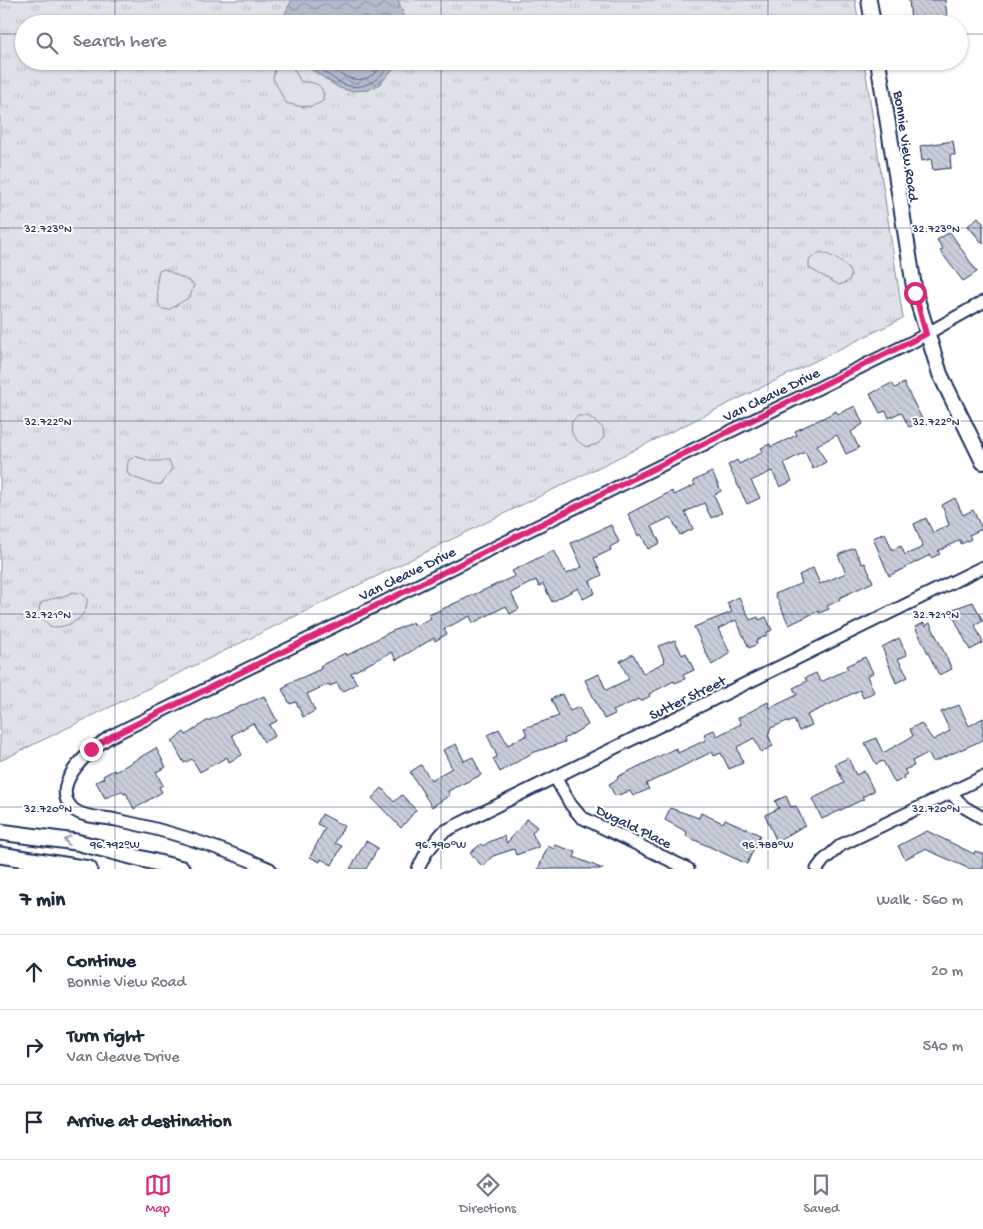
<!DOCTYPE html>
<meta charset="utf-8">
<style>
body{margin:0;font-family:"Gochi Hand",sans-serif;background:#f6f6f7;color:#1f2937}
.stop{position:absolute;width:15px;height:15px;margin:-11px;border:4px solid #db2777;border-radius:50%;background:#fff}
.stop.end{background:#db2777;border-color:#fff;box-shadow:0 1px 5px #0008}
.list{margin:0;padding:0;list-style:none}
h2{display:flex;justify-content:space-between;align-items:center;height:65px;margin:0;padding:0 20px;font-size:21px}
h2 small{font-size:16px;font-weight:400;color:#747a83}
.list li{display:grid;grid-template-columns:32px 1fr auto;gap:15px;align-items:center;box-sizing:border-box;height:75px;padding:0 20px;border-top:1px solid #e0e1e3}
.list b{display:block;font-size:19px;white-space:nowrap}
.list p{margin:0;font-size:16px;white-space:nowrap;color:#747a83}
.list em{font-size:16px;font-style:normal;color:#747a83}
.icon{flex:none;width:28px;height:28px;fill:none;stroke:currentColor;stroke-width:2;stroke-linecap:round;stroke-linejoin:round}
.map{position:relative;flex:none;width:983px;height:869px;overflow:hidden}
.search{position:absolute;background:#fff;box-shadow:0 1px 4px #0004;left:15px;right:15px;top:15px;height:55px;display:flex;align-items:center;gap:12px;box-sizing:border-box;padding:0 18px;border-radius:28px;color:#747a83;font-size:19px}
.sheet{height:290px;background:#fff}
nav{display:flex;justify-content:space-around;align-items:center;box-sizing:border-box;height:70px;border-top:1px solid #e0e1e3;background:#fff;font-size:14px;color:#747a83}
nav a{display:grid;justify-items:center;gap:2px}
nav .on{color:#db2777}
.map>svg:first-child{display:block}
</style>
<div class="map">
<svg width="983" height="869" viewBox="0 0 983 869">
<defs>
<pattern id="grass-tufts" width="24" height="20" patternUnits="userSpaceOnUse" patternTransform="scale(1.25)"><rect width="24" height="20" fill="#dee1e7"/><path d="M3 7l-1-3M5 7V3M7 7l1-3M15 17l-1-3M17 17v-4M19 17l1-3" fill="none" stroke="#bec1c9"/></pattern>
<pattern id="water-waves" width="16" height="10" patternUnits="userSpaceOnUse" patternTransform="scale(1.25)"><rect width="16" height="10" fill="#b5bbca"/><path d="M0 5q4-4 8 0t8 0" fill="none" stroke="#9298a7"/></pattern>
<pattern id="building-back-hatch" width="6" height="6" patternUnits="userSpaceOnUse" patternTransform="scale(1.25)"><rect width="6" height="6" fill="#caceda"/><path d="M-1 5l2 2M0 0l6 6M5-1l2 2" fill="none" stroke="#adb1be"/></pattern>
</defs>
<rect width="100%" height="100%" fill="#fff"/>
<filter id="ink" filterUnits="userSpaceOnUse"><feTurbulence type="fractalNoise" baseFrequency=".02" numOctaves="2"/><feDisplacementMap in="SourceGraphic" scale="10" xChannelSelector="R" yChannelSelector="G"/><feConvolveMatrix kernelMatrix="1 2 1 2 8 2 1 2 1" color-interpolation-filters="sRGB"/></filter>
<g filter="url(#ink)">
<path fill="url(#grass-tufts)" stroke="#7c88a2" d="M0,0H855L859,24H24V61H864L903,318L0,761Z"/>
<path fill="#dee1e7" stroke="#7c88a2" d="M283,61L290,63L301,82C316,82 325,84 323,101C312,109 299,107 286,103L273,78L276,65Z
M820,252C834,255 869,276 839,285L809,268V260Z
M164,269L189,281L194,285L190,297L168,310L160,308C157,300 156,279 159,271Z
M578,416H588L603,428L604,437L598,444L586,447C575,440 569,435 572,421Z
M135,456L150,461H169L172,468L162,484C156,486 132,478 127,473L128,461Z
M73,592L83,594L87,599C88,619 68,628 51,627C44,621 36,612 41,603C51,597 61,599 73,592Z"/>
<path fill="url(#water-waves)" stroke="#77839f" d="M292,0H398L408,24H282L287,9Z
M299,61H400L380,84L368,90L350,91L339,88Z"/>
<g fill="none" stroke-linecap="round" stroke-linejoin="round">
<path stroke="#596789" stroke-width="1" d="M308,61C320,67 329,77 341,83C362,94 382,78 393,61
M322,61C345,80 365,91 386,61"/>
</g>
<path fill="url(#building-back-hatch)" stroke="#1b2f5e" d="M909,0H945L947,16L911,21Z
M953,141L955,155H950L951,168L933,170L931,159L922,161L920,146Z
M978,217L983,223V244L968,226Z
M950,232L977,272L963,281L940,251L943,249L937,240Z
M892,383L895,388L904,383L923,421L909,427L901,412L889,418L886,411L880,413L870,394Z
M855,406L863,424L851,432L859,448L846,454L837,435L817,445L826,462L813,469L805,452L784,463L792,481L780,487L772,471L751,481L760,498L747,504L728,465L737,460L739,464L763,452L761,448L770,444L771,447L797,435L795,431L823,418L836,411L838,414Z
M712,472L721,491L714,495L722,513L711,518L704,503L685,512L693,529L680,535L671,517L652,526L660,543L648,549L641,534L638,536L628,514L672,491L674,495L695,485L693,481Z
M955,498L963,515L973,510L982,529L969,535L971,539L961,544L960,540L938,551L940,554L931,558L930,555L889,576L873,538L885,533L892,550L901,546L905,555L923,547L914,524L926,518L933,533L949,525L942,505Z
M611,525L619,542L610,547L611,550L594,558L602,575L590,581L595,593L583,599L578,588L552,602L543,584L539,587L536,580L511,593L519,609L510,614L506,606L473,623L470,616L444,629L447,634L435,641L434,638L396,660L392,652L351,673L357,684L342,692L337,683L330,686L329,684L307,694L315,711L303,717L296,702L290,704L282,689L288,686L287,684L321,669L320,666L345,653L346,656L386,634L413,622L415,626L431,618L429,615L515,576L512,571L554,550L566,574L582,567L571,543Z
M854,548L862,564L865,563L873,582L839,598L840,600L827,606L829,609L819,613L818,611L789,625L775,594L802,583L799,575L813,568L820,584L846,573L838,555Z
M739,597L750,620L758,617L759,620L766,617L772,630L766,633L767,635L756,641L757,644L749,648L736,620L718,629L730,653L712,665L694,627L732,612L727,603Z
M973,602L983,621L975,625L983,643L970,650L950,610Z
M924,623L925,626L930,623L952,669L939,675L915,627Z
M899,638L907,655L898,659L908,677L896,683L882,647Z
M675,640L682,655L686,653L694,670L683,675L685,679L675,683L674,681L649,694L650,696L641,701L639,699L613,711L615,714L604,719L585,680L599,674L606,690L629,679L620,661L633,654L643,673L665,662L658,646Z
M865,657L873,673L867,676L874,692L863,698L860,690L807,715L812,725L799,731L794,720L788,723L787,721L771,728L768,735L773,746L761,752L754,738L737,747L743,763L729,769L721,753L714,756L712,752L646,784L649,789L633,796L630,791L615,796L609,784L618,779L617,777L676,748L678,753L706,740L704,734L714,730L717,736L741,724L738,718L768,702L770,708L797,695L793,688L807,681L805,678L816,673L820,681H823L848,669L846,666Z
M562,694L570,711L579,707L588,725L564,739L565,742L532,753L500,772L493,759L497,757L495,751L487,735L499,729L508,745L527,735L524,728L559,716L551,699Z
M264,696L277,721L269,725L275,736L264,742L253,723L232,735L242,755L229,762L227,757L200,772L192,759L184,763L172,741L184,732L186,735L205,722Z
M959,705L969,726L983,718V740L933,762L928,753L912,761L914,766L904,770L907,774L903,776L904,778L895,783L883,761L876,764L865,743L876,738L883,753L913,736L910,729L921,723L933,740L950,731L941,712Z
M456,744L464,761L473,757L481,775L448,791L450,795L432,807L410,772L421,765L431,780L452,768L443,750Z
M156,748L166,767L156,772L163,785L159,787L162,792L134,809L126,793L124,794L122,791L105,798L96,782L104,778L103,776L114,770L115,772Z
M848,758L856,775L864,771L874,791L862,797L864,799L822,819L812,799L844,783L835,764Z
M382,788L394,802L402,795L416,810L401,828L372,798Z
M786,796L791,807L796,806L805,825L777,842L765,815L779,808L775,801Z
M670,808L699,818L701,813L723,823L725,819L760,835L747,864L686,836L687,832L665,820Z
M322,814L344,826L335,843L342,846L332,865L321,859L320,862L310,857L325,828L317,824Z
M527,819L537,827L532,833L539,847L516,855L514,849L493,856L482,866L470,853L481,844L483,846L489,842L504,836L507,843Z
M927,831L974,854L975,851L983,854V869H970L925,849L905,859L898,846Z
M366,841L378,848L366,869H350Z
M555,845L576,852L574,857L603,869H538L548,846L554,849Z"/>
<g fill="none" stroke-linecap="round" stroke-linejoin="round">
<g stroke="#1b2f5e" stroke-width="15">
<path id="minor" d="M556,779L571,805L581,817L688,869
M951,793L964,807L983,818
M270,869C221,848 168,830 116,820C103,817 82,818 72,808C48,783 94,747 111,736L914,341L983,302
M418,869L426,853L443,832L983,567
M817,869L823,861L841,845L983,777"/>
</g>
<g stroke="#1b2f5e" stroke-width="18">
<path id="tertiary" d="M869,0L873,24
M878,61L915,293L940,374L983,462"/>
</g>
<g stroke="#1b2f5e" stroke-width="19">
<path id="secondary" d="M0,832L76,842L182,869
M0,855L89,869"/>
</g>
<use href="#minor" stroke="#fff" stroke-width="11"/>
<use href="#tertiary" stroke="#fff" stroke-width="14"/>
<use href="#secondary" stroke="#fff" stroke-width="15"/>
</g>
<defs><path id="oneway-chevron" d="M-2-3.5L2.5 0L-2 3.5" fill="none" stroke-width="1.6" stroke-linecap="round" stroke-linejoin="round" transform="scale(1.25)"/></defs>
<use stroke="#8d97ae" href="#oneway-chevron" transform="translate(67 840) rotate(-171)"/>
</g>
<g fill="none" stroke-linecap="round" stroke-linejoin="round" filter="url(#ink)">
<path stroke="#db2777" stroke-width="6" d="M91,749L112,736L926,334L915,293"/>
</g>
<path fill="none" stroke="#1b2f5e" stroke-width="1" stroke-opacity="0.45" d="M115,0V24M441,0V24M768,0V24M0,34H24M959,34H983M115,61V869M441,61V869M768,61V869M0,228H983M0,421H983M0,614H983M0,807H983"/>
<g text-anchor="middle" stroke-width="4" stroke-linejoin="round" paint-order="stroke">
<g font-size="15" fill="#1b2f5e" stroke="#fff">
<text transform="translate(907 146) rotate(82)" y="5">Bonnie View Road</text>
<text transform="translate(771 394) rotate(-26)" y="5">Van Cleave Drive</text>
<text transform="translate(407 573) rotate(-26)" y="5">Van Cleave Drive</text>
<text transform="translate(687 697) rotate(-26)" y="5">Sutter Street</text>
<text transform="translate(634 826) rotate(26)" y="5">Dugald Place</text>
</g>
</g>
<g font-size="12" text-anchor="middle" fill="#1b2f5e" stroke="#fff" stroke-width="4" stroke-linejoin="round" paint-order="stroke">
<text x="48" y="232">32.723°N</text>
<text x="936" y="232">32.723°N</text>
<text x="48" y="425">32.722°N</text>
<text x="936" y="425">32.722°N</text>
<text x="48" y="618">32.721°N</text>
<text x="936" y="618">32.721°N</text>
<text x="48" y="812">32.720°N</text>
<text x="936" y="812">32.720°N</text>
<text x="115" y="848">96.792°W</text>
<text x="441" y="848">96.790°W</text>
<text x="768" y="848">96.788°W</text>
</g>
</svg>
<div class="stop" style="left:915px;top:293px"></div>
<div class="stop end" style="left:91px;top:749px"></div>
<div class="search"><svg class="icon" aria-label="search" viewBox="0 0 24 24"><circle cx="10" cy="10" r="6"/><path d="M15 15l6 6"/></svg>Search here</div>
</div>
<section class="sheet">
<h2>7 min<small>Walk · 560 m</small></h2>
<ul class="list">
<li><svg class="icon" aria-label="ahead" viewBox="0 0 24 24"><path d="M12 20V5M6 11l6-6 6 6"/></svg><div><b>Continue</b><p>Bonnie View Road</p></div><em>20 m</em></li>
<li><svg class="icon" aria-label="right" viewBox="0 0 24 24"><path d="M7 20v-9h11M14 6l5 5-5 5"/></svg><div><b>Turn right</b><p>Van Cleave Drive</p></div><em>540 m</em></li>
<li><svg class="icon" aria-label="arrive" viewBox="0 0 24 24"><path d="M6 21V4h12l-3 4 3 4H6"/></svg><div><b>Arrive at destination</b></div></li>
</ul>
</section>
<nav>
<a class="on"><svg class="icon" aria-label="map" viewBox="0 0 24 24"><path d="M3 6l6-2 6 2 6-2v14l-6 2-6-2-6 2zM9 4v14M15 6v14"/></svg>Map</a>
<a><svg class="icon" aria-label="directions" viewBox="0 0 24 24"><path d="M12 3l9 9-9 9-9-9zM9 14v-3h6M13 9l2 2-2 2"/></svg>Directions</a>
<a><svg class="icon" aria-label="saved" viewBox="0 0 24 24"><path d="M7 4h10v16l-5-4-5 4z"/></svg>Saved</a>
</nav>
